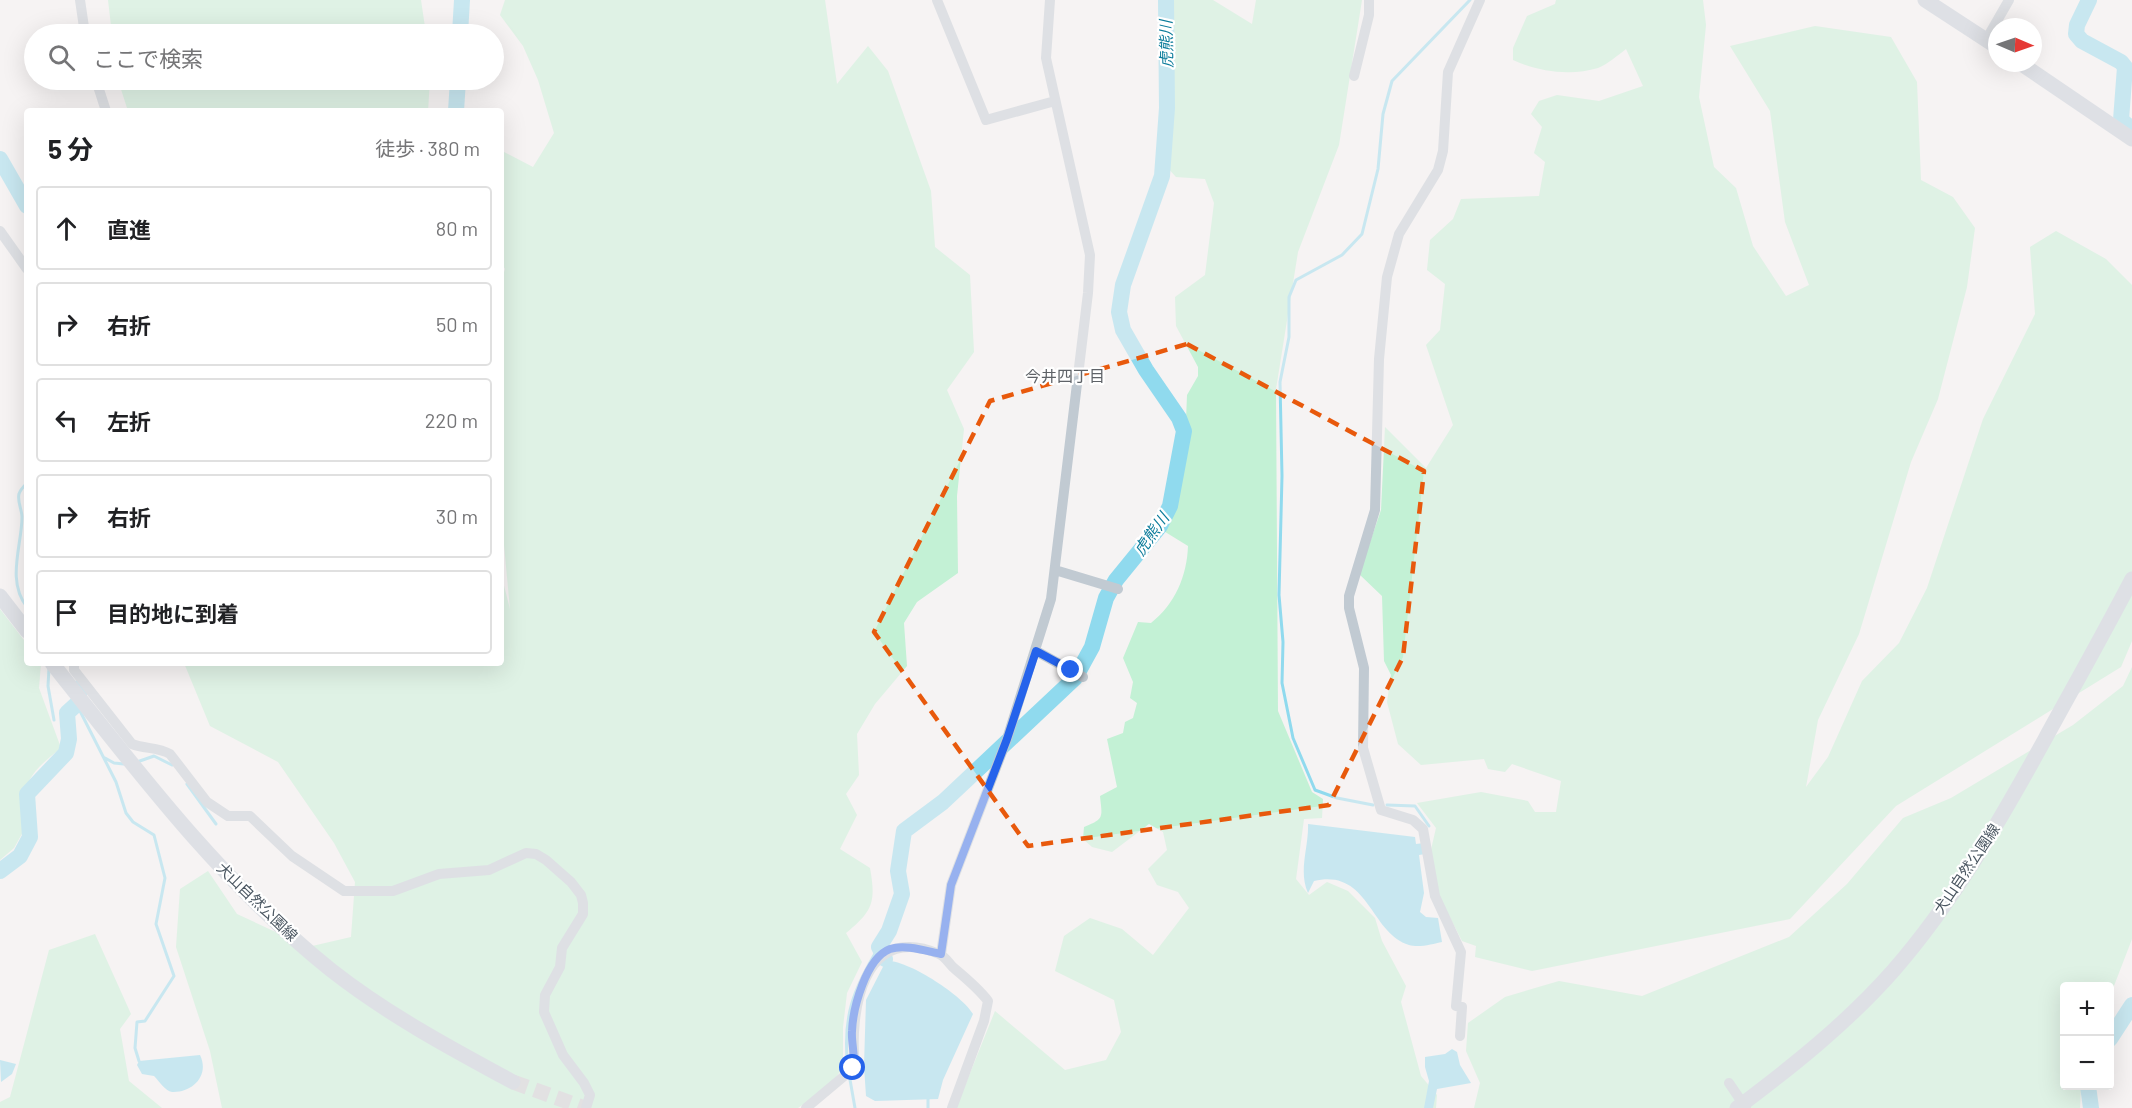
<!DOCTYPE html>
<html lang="ja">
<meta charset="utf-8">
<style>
body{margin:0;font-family:Barlow,"Noto Sans JP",sans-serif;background:#f2f2f2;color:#202124}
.controls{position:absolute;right:18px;bottom:18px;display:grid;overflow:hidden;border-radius:6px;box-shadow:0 6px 24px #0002}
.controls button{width:54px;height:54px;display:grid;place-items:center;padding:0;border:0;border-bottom:2px solid #e0e0e0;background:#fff;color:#202124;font:30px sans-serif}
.compass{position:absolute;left:1988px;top:18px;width:54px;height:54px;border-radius:50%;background:#fff;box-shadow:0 6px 24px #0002;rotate:92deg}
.stop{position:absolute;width:18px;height:18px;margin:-14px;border:4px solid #2563eb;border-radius:50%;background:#fff}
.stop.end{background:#2563eb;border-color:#fff;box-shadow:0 2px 6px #0008}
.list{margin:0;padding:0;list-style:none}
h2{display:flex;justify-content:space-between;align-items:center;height:78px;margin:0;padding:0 24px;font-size:26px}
h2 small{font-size:20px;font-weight:400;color:#757577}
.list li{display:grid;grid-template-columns:39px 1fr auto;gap:18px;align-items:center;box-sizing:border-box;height:84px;margin:0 12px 12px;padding:0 12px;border:2px solid #e0e0e0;border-radius:6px}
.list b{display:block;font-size:22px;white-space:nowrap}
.list em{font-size:20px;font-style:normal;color:#757577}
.icon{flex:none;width:33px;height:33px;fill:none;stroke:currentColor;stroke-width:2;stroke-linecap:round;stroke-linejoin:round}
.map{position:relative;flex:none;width:2132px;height:1108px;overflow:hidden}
.search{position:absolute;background:#fff;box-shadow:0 6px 24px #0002;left:24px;top:24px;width:480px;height:66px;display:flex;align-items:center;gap:15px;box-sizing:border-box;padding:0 21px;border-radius:33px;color:#757577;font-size:22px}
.panel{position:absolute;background:#fff;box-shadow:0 6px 24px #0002;left:24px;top:108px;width:480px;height:558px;border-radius:6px}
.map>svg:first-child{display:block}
</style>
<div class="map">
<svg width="2132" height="1108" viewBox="0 0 2132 1108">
<rect width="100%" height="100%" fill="#f5f3f3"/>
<path fill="#c3f1d5" d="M108,0H421L426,34H112Z
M505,0H825L837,84L868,46L888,71L931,191L935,247L970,275L974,352L947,390L964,429L957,496L958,573L917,602L904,623L907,666L875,704L857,734L859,775L846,794L857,815L840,849L870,868C876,902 873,911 846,933L862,962L847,993L843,1027V1068L828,1087L798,1108H222L210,1051L176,947L180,889L208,871L237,914L308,947L351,937L355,882L334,843L278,762L210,726L184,663H501V574L510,609L501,513V282L505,269L501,262V212L504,205V152L533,167L554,133L538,80L523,46L500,15Z
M1169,0H1213L1252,24L1256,0H1362L1339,145L1298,252L1276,389L1278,711L1312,792L1323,799L1322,818L1304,819L1296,879L1309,895L1327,882L1348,891L1375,918L1382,941L1406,986L1401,1002L1421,1076L1437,1095L1436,1108H956L995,1011L1065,1070L1106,1060L1121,1032L1114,1000L1055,971L1064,936L1090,918L1122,929L1153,955L1189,908L1178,892L1157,885L1148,869L1167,850L1163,832L1149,824L1112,852L1092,847L1083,839L1084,827C1105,819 1102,817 1100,796L1117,787L1107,739L1123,733L1125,722L1133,718L1137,703L1130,698L1133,682L1123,658L1138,622L1151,623C1175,604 1187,576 1188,546L1162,530L1172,511L1185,445L1187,395L1198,376V367L1176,326L1175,297L1205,275L1214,203L1205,179L1176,177L1166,166L1170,75Z
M1556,0H1703L1706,25L1699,97L1714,167L1736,188L1753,246L1786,296L1809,285L1785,222L1770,111L1730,46L1815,26L1891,37L1917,82L1921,180L1953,197L1975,228L1967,287L1938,399L1911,462L1859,634L1818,720L1806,787L1828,757L1862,681L1899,643L1927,588L1983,419L2035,314L2030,247L2056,231L2106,259L2132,285V641L2121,667L1896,806L1790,919L1532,971L1475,957L1476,946L1462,941L1439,896L1430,854L1436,828L1417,803L1481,792L1528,801L1535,812H1556L1561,781L1512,764L1505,772L1488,769L1484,759L1421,765L1398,744L1387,702L1391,675L1384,661L1382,596L1359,574L1381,510L1385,427L1426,468L1453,425L1426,345L1440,330L1445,284L1427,270L1430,240L1453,219L1461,199L1539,196L1545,162L1534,153L1542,127L1531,114L1539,101L1557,95L1599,101L1643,86L1626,49C1618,55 1608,64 1598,68C1571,76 1539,72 1513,60V48L1527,16L1555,4Z
M118,80H430L428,111H128Z
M0,609L27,644V663H41L39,688L61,748C32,771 18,784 28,823L14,848L0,860Z
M2132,667V939L2112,991L2110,1011V986H2064V1086H2081L2080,1108H1474L1480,1083L1466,1051L1468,1023L1505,997L1559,981L1642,996L1789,937L1847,884L1903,818L1951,798L2073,725L2123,686Z
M95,934L131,1014L120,1029L129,1081L162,1108H0V1102L10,1097L49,950Z"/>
<path fill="#90daee" d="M1308,824L1415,837L1416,844L1424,843L1425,854L1419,855L1424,893L1420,912L1426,917L1438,918L1442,942C1433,944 1419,948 1409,945C1370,933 1369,868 1314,881L1308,893C1298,871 1309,847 1308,824Z
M888,957L889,961C911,962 963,996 973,1014L943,1080L938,1099L875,1101L866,1096L864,1066L866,1000Z
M1452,1049L1457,1052L1460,1065L1471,1083L1437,1089L1433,1108H1424L1429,1081L1425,1067V1057L1445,1054Z
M200,1055C210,1076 192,1093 172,1092C165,1091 159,1081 154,1076L142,1074L137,1065L139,1061Z
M0,1060L16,1064L12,1074L1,1082Z"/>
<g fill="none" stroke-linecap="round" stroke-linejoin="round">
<path stroke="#90daee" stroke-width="3" d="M27,483C24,486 20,490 19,494C17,501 22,510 22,517C22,545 6,581 27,607
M49,668L48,686L54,720
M79,709L116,782L126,813L133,822L154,835L165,878L156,924L174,976L145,1021L137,1022L135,1048L139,1061
M105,758L114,763L124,764
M137,762L154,756L172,765
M187,784L216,824
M1373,805L1337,798L1315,790L1293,738L1282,683L1283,642L1279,595L1282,476L1280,382L1289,337V297L1296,280L1342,255L1362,234L1378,169L1383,114L1392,81L1470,0
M1387,805L1415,806L1429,826
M848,1068C842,1018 853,989 879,947
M849,1074L855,1108
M928,1108V1098"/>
<path stroke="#90daee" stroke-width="16" d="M2089,0L2077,25L2076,34L2082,41L2121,62L2125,67L2121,120L2132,129
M460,34L462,0
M456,111L458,80
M0,159L27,206
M0,871L20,856L30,837L27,794L66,753L69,739L67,713L79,702V688
M885,959L879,947L889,931L902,894L898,871L904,831L943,802L1075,678L1092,647L1106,598L1116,580L1160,526L1170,506L1184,431L1179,418L1146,370L1123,330L1119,312L1123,285L1162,176L1167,108L1166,0
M2110,1039L2132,1005
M2088,1086L2091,1108"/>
<path stroke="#caccce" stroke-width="15" stroke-dasharray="15 8" stroke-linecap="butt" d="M513,1082L585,1108"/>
<path stroke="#c1cad2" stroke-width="10" d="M80,0L85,34
M937,0L986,120L1055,101
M1986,40L2009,0
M1354,76L1369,15V0
M96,80L106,111
M0,231L27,269
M1055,570L1118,589
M1036,651L1083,677
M74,663V670L132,744C145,749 158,747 170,754L207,802L228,816H250L292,856L344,891H393L439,874L489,870L526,853L536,854L546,860L571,882L581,895L583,903V914L562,948L560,967L545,995L544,1012L563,1055L584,1083L590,1095L586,1108
M941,954L951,885L1007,739L1051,599L1088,293L1090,255L1046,58L1050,0
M1460,1036L1462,1007L1456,1006L1461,952L1435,896L1423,829L1413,820L1381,810L1363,748L1364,668L1349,608V596L1375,510L1379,359L1387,277L1399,234L1438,170L1443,151L1448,72L1480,0
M806,1108L855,1067C849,1013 862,921 939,954C945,956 950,965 955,969C967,979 979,989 988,1001L984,1021L952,1108"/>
<path stroke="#c1cbd6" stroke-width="15" d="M1925,0L1997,47
M2020,63L2132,139
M0,596L27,631
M52,663C138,772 222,883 331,970C387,1014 450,1048 513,1082
M1737,1108C1793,1066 1847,1023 1893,971C1954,901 2001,819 2045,739C2074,686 2104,633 2132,579"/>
<path stroke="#c1cad2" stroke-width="10" d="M1729,1083L1746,1108"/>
</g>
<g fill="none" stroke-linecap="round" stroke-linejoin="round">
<path stroke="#2563eb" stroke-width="8" d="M853,1068C856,1058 851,1043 852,1031C853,1008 866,958 890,949C905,944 926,951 941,954L951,885L1007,739L1036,651L1071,670"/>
</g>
<path d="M0 0H2132V1108H0ZM1187,344L1424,471L1403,657L1329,805L1028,846L874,632L990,401Z" fill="#f5f3f3" fill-opacity=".55" fill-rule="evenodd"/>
<path fill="none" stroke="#e8590c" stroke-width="4.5" stroke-dasharray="12 8" stroke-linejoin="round" d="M1187,344L1424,471L1403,657L1329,805L1028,846L874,632L990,401Z"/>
<g text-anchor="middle" stroke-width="4.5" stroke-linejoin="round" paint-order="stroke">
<g font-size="15" fill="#4a5661" stroke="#fff">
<text transform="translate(1967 869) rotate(-56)" y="5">犬山自然公園線</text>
<text transform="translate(257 902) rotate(44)" y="5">犬山自然公園線</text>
</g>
<g font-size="16" font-style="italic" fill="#0c7c9b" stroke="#fff">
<text transform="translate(1166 44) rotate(-91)" y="6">虎熊川</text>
<text transform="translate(1151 534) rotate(-55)" y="6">虎熊川</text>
</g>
<g font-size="16" fill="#5f6368" stroke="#fff">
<text x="1065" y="382">今井四丁目</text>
</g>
</g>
</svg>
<div class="controls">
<button>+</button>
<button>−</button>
</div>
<svg class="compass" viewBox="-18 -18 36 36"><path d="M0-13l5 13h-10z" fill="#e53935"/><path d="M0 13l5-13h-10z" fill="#757577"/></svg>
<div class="stop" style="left:853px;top:1068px"></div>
<div class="stop end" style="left:1071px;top:670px"></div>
<div class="search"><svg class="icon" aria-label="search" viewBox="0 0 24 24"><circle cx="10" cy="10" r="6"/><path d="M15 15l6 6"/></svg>ここで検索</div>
<section class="panel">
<h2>5 分<small>徒歩 · 380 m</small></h2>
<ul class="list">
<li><svg class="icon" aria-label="ahead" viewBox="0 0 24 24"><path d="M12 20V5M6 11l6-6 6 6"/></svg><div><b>直進</b></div><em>80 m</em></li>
<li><svg class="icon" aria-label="right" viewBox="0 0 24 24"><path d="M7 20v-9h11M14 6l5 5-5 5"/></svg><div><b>右折</b></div><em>50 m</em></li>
<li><svg class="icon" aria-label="left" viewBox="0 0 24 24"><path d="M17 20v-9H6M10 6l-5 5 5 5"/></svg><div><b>左折</b></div><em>220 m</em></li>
<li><svg class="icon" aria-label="right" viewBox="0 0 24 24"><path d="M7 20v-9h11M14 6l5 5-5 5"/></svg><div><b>右折</b></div><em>30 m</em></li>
<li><svg class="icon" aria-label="arrive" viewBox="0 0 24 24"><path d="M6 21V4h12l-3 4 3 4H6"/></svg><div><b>目的地に到着</b></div></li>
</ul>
</section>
</div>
